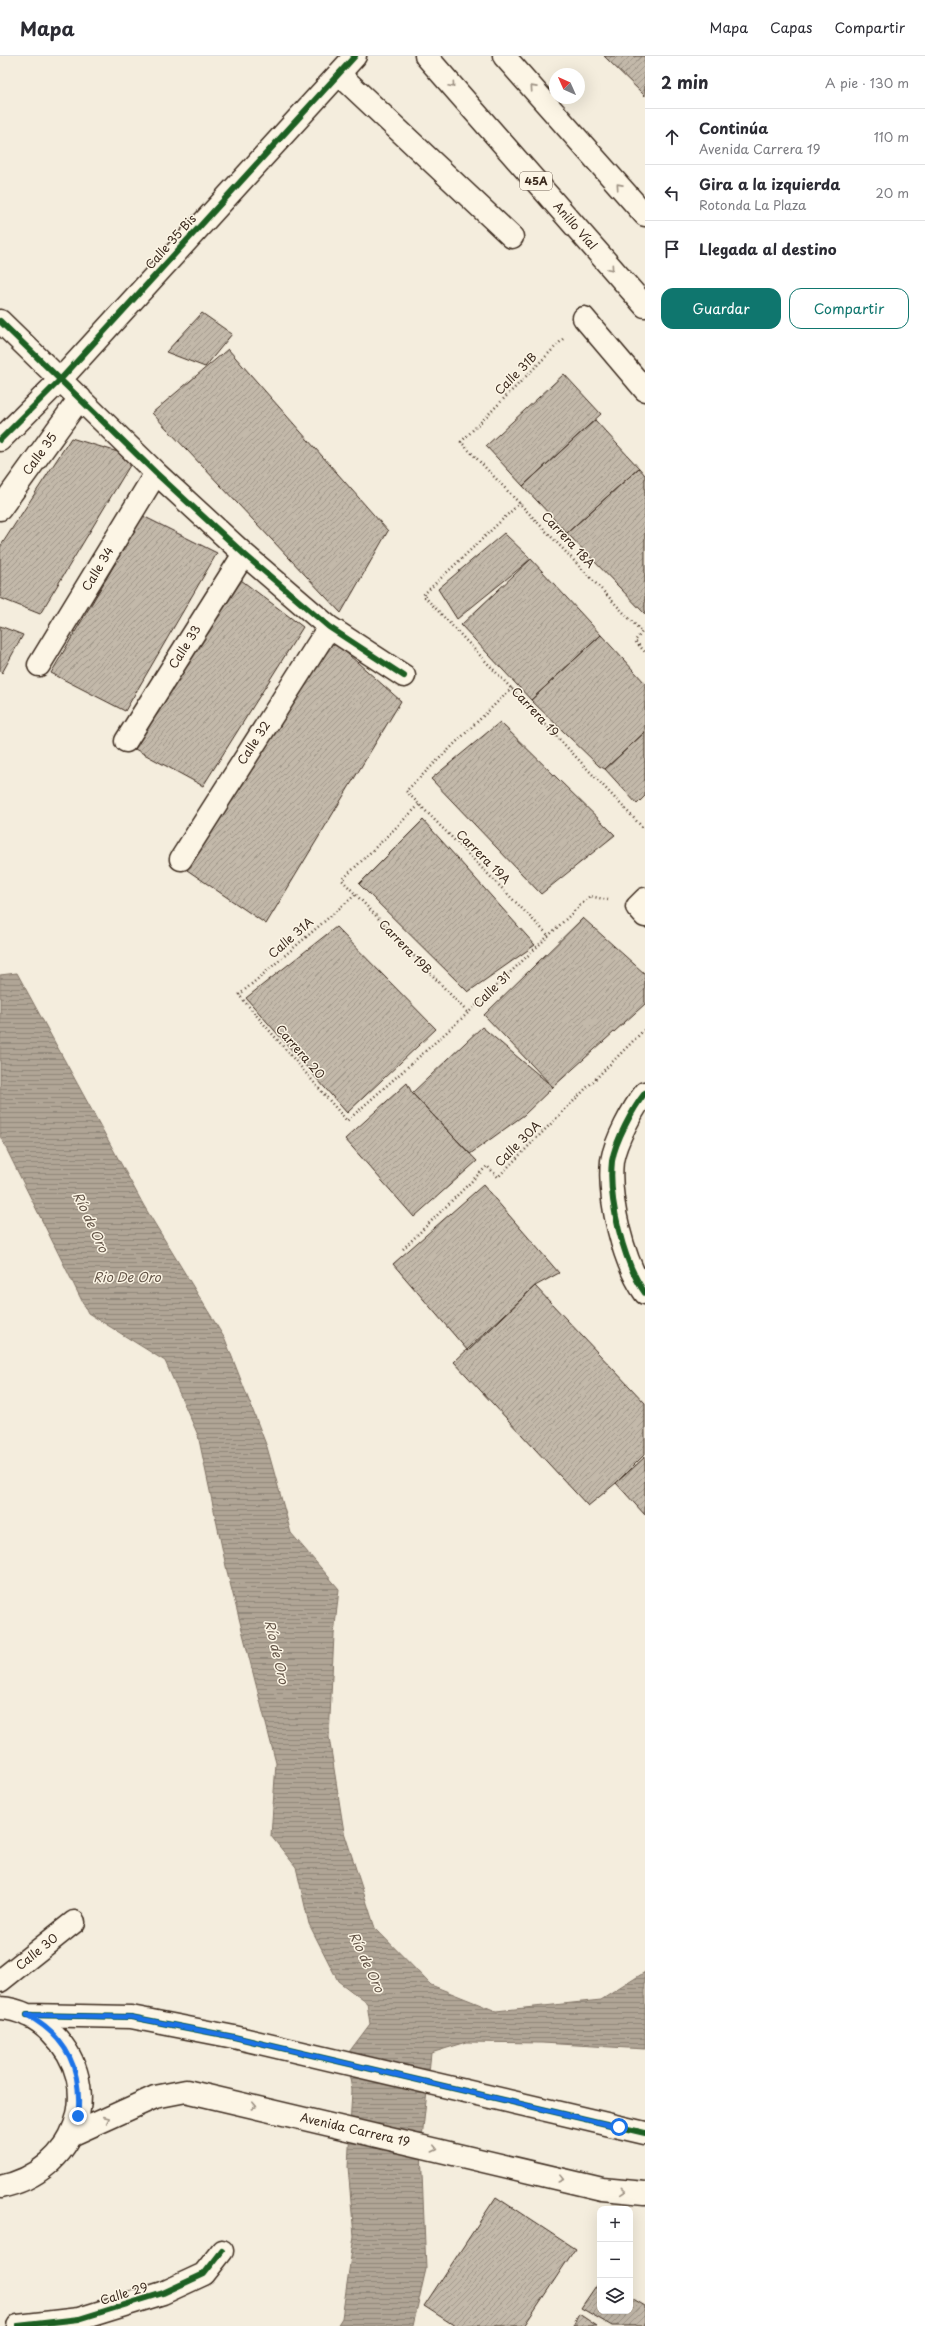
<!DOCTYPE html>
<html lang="es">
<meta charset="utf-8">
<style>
body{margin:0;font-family:"Playpen Sans",sans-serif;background:#f2f2f3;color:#2b2b33}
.controls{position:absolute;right:12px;bottom:12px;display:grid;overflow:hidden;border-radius:8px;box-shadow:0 4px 16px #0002}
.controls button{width:36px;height:36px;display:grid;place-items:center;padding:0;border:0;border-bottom:1px solid #e1e1e2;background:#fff;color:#2b2b33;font:20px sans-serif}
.compass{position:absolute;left:549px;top:12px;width:36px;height:36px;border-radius:50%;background:#fff;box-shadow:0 4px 16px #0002;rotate:315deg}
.stop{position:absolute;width:12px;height:12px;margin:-9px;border:3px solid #1a73e8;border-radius:50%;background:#fff}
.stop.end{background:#1a73e8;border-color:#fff;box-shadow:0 1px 4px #0008}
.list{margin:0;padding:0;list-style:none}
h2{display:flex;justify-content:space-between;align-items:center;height:52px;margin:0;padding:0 16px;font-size:17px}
h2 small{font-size:13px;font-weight:400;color:#7c7c81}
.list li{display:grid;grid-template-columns:26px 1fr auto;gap:12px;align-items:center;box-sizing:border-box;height:56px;padding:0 16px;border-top:1px solid #e1e1e2}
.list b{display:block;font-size:15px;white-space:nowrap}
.list p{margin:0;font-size:13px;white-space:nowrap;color:#7c7c81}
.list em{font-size:13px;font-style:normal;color:#7c7c81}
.actions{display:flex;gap:8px;padding:12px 16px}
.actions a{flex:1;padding:9px 0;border:1px solid #0f766e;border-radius:12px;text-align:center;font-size:14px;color:#0f766e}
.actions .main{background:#0f766e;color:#fff}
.icon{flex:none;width:22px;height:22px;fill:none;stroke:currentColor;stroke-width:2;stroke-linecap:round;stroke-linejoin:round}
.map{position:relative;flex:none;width:645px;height:2270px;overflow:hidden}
header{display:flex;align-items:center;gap:24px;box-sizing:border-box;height:56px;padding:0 20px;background:#fff;border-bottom:1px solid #e1e1e2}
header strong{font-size:19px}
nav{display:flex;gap:22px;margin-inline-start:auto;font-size:14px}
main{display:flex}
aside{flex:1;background:#fff}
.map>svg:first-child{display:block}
</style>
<header>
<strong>Mapa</strong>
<nav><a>Mapa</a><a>Capas</a><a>Compartir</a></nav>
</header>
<main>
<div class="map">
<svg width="645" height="2270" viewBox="0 0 645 2270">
<defs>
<pattern id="water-rules" width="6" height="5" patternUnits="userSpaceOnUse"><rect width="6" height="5" fill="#b0a596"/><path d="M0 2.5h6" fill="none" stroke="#90877a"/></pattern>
<pattern id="building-hatch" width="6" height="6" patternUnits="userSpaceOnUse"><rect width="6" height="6" fill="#c3b9aa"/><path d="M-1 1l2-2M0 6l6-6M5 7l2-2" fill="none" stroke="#a0978a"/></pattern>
</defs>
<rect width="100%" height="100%" fill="#f4eddd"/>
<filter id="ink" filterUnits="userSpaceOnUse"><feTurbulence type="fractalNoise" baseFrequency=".025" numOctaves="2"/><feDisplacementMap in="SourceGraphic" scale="8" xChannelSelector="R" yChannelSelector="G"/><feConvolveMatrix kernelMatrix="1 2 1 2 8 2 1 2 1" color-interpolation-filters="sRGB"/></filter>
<g filter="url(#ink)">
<path fill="url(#water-rules)" stroke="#817466" d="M17,917L144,1150L225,1283L267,1391L291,1477L339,1533L334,1579L329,1681L344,1776L375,1872L431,1929L496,1955L601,1944L645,1916V1993L542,1987L467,1986L431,1997L421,2093L426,2213L413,2270H337L342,2262L354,2180L348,2111L352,2034L346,2000L370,1968L367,1947L338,1925L309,1868L296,1811L271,1780L276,1707L227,1515L198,1379L165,1305L88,1257L0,1080V919Z"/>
<path fill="url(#building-hatch)" stroke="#3b2a1e" d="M604,0H645V40Z
M202,257L232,278L205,311L166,296Z
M228,293L388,475L341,557L152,357Z
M564,318L601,358L523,430L486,390Z
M595,364L639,412L567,477L523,430Z
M71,382L135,401L40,558L0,542V491Z
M639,412L645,419V558L567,477Z
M143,460L217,497L125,655L51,617Z
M504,477L531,503L457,563L438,533Z
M531,503L601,579L531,644L461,569Z
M241,524L303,571L203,730L133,692Z
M0,570L23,579L2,617L0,615Z
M601,579L645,627V676L605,713L599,710L531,644Z
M332,584L401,645L266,868L187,814Z
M500,666L615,779L541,838L431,723Z
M645,676V740L637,748L605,713Z
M423,764L535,889L468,936L359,828Z
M583,862L645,918V948L553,1031L484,959Z
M336,871L436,973L347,1057L246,942Z
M482,971L553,1031L524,1059L470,1098L412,1037Z
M407,1027L412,1037L477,1105L414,1161L345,1083Z
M483,1129L559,1217L535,1230L468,1295L393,1208Z
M535,1230L645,1347V1398L616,1427L588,1450L454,1306Z
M645,1401V1459L616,1427Z
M496,2141L575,2193L524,2270H455L424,2250Z
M600,2224V2255H630V2241L645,2250V2270H612L581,2252Z
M579,2258L597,2270H573Z"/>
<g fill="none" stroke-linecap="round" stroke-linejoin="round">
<g stroke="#3b2a1e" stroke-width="25">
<path id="minor" d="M339,18L512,181
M584,262L645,334
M0,265L156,417L244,498L329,571L404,620
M0,384L60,324L355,0
M0,453L80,342
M39,609L156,417
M126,685L244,498
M181,803L329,571
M645,843L637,851L645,860
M645,1037C633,1052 615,1086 612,1105C608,1143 623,1206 645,1237
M0,1925L74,1866
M0,1952C19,1953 38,1962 51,1976C108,2032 75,2116 0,2131
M27,1959L131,1961L234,1981L645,2077
M71,2079L155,2041L186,2035L602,2133L645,2137
M18,2270L79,2263L163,2237L204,2218L222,2195"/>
</g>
<g stroke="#3b2a1e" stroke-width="25">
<path id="highway" d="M426,0L645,250
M504,0L645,159"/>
</g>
<path stroke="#3b2a1e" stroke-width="2.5" stroke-dasharray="1 3" stroke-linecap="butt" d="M563,283L461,386L642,576L635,585L645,596
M520,447L423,539L645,774
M512,632L406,735L548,879
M419,749L342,824L468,957
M355,839L239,939L347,1065L468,957L590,840L608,844
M403,1193L487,1110L498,1121L645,973"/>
<use href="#minor" stroke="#fcf5e5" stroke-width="22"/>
<use href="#highway" stroke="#fcf5e5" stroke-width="22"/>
<g stroke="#fcf5e5" stroke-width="8">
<path id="cycleway" d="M0,265L156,417L244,498L329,571L404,620
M0,384L60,324L355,0
M645,1037C633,1052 615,1086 612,1105C608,1143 623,1206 645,1237
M27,1959L131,1961L234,1981L645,2077
M18,2270L79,2263L163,2237L204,2218L222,2195"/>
</g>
<use href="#cycleway" stroke="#1b5e20" stroke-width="6"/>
</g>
<defs><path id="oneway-chevron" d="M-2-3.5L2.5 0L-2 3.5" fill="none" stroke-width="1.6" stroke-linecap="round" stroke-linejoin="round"/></defs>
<g stroke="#9c9082">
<use href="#oneway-chevron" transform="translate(452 29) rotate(49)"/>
<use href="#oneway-chevron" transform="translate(533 32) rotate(-132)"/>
<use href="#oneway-chevron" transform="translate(619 130) rotate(-132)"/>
<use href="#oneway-chevron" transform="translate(611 212) rotate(49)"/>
<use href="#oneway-chevron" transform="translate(254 2050) rotate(13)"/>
<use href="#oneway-chevron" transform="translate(107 2063) rotate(-24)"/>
<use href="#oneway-chevron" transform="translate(435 2093) rotate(13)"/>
<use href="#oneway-chevron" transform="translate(561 2123) rotate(14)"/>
<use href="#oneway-chevron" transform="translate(623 2135) rotate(5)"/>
</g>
</g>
<g fill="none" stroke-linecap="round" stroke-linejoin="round" filter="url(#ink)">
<path stroke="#1a73e8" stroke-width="5" d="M78,2060C82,2013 68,1982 27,1959L131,1961L234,1981L619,2071"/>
</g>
<g text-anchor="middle" stroke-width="3" stroke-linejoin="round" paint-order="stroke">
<rect fill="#fcf5e5" stroke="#75675a" stroke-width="1" x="520" y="116" width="32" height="18" rx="3"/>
<g font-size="11" font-weight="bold" fill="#3b2a1e">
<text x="536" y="129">45A</text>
</g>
<g font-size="12" fill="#3b2a1e" stroke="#fcf5e5">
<text transform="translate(575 170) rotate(49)" y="4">Anillo Víal</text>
<text transform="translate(171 186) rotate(-48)" y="4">Calle 35 Bis</text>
<text transform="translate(516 318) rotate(-45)" y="4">Calle 31B</text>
<text transform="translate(40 398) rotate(-54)" y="4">Calle 35</text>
<text transform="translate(568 484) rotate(47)" y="4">Carrera 18A</text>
<text transform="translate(98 513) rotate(-59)" y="4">Calle 34</text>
<text transform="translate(185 591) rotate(-58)" y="4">Calle 33</text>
<text transform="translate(535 656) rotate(47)" y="4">Carrera 19</text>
<text transform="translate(254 687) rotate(-57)" y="4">Calle 32</text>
<text transform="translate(483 801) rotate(45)" y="4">Carrera 19A</text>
<text transform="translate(291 882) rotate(-41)" y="4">Calle 31A</text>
<text transform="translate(405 891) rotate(46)" y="4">Carrera 19B</text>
<text transform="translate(492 934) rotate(-44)" y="4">Calle 31</text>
<text transform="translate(300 996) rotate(49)" y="4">Carrera 20</text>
<text transform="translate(518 1088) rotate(-45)" y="4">Calle 30A</text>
<text transform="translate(37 1896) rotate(-39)" y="4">Calle 30</text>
<text transform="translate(355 2074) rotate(13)" y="4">Avenida Carrera 19</text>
<text transform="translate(124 2238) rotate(-17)" y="4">Calle 29</text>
</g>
<g font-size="13" font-style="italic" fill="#645548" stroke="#fcf5e5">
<text transform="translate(91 1166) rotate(65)" y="5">Río de Oro</text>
<text x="127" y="1226">Rio De Oro</text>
<text transform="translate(277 1596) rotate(77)" y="5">Río de Oro</text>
<text transform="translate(367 1906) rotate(65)" y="5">Río de Oro</text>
</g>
</g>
</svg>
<div class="controls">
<button>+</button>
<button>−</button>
<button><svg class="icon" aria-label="layers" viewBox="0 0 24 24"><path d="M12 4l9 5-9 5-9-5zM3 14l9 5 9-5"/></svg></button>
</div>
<svg class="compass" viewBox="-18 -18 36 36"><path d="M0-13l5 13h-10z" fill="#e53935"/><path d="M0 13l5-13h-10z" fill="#7c7c81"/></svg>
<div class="stop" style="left:619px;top:2071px"></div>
<div class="stop end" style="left:78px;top:2060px"></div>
</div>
<aside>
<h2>2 min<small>A pie · 130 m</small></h2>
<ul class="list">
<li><svg class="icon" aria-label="ahead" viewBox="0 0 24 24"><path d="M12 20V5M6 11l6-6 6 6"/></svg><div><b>Continúa</b><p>Avenida Carrera 19</p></div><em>110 m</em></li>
<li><svg class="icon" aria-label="left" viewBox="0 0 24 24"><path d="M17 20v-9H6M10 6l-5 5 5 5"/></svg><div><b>Gira a la izquierda</b><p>Rotonda La Plaza</p></div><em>20 m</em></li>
<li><svg class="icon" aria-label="arrive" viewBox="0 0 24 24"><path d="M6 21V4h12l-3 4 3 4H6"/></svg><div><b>Llegada al destino</b></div></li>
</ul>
<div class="actions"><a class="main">Guardar</a><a>Compartir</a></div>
</aside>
</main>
